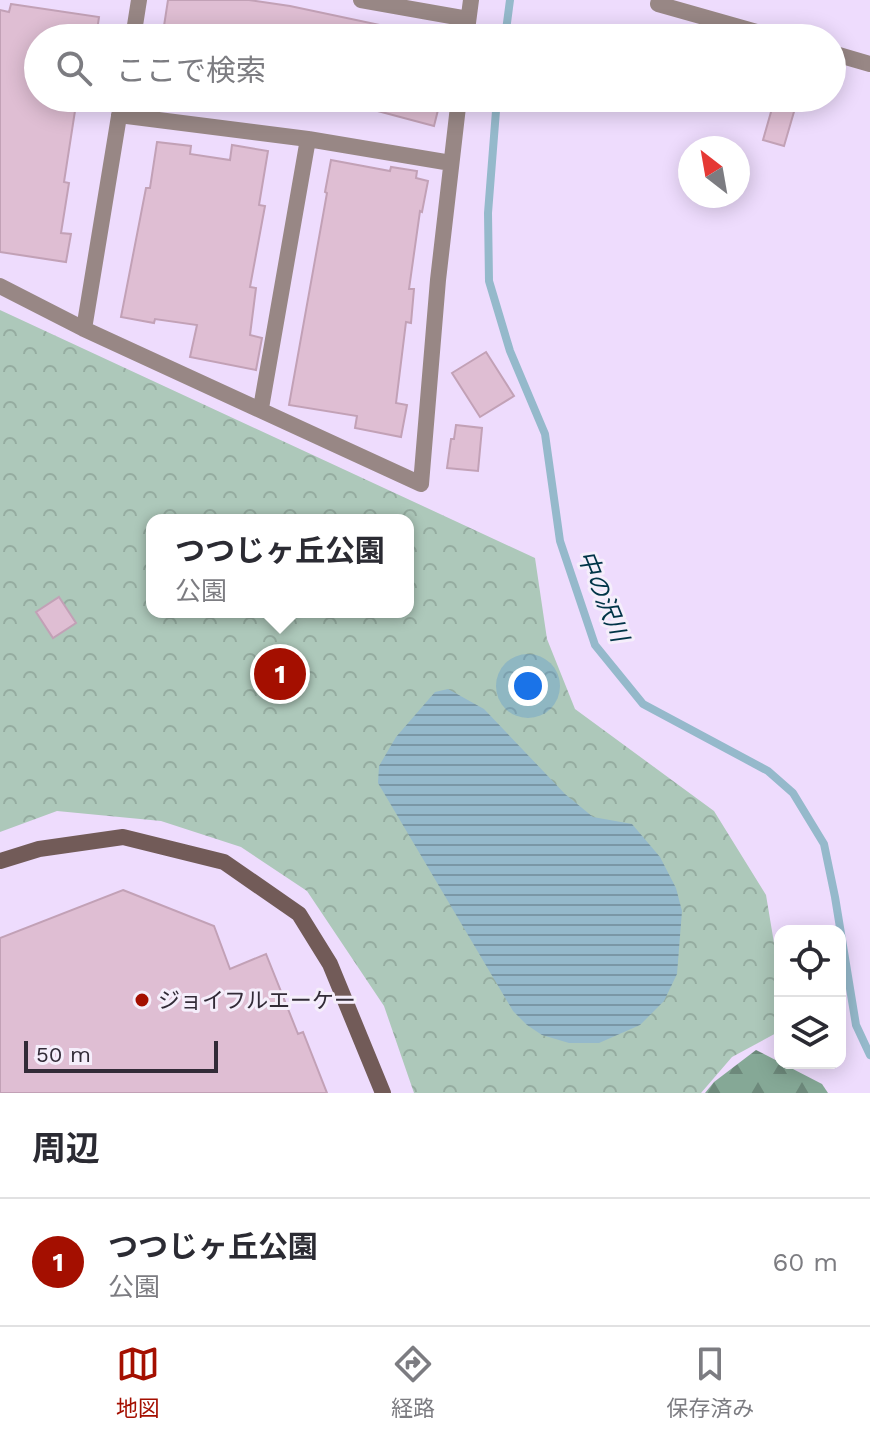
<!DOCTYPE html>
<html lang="ja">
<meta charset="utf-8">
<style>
body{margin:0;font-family:"Work Sans","Noto Sans JP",sans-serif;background:#f7f7f7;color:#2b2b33}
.controls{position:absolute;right:24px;bottom:24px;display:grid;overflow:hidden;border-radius:16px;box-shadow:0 4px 20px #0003}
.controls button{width:72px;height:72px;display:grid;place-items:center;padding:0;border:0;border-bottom:2px solid #e1e1e2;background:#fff;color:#2b2b33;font:40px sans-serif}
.compass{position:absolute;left:678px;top:136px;width:72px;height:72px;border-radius:50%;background:#fff;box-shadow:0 4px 20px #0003;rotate:329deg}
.scale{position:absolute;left:24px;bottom:20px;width:194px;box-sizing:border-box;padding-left:8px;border:4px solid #322b37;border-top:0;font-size:22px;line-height:28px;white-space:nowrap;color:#322b37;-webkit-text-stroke:6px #f5eefb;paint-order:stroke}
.you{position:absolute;left:528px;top:686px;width:28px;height:28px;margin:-20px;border:6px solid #fff;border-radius:50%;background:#1a73e8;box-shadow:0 0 0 12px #1a73e833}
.badge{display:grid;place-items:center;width:52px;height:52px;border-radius:50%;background:#a40f00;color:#fff;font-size:26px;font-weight:700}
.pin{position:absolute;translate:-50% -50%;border:4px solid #fff;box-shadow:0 2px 8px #0006}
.popup{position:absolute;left:146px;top:514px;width:268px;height:104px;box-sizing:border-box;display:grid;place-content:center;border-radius:16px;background:#fff;filter:drop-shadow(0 2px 6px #0005);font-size:26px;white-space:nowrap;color:#7c7c81}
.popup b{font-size:30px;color:#2b2b33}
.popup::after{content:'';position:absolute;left:50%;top:100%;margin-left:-16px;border:16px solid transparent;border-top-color:#fff}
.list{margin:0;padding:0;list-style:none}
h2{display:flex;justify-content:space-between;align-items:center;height:104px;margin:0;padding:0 32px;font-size:34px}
h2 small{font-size:26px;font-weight:400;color:#7c7c81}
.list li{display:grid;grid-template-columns:52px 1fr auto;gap:24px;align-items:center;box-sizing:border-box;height:128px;padding:0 32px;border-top:2px solid #e1e1e2}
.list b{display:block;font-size:30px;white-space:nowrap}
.list p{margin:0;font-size:26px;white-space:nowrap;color:#7c7c81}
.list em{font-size:26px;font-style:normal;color:#7c7c81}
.icon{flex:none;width:44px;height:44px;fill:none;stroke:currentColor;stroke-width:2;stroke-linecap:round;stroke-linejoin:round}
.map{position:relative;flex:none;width:870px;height:1093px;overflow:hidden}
.search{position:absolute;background:#fff;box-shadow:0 4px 20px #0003;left:24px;right:24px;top:24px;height:88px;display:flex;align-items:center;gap:20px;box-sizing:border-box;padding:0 28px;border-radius:44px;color:#7c7c81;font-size:30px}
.sheet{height:232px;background:#fff}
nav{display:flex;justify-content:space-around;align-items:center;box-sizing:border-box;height:112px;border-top:2px solid #e1e1e2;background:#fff;font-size:22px;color:#7c7c81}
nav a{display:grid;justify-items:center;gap:4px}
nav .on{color:#a40f00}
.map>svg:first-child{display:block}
</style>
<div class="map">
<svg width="870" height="1093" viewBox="0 0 870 1093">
<defs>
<pattern id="forest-firs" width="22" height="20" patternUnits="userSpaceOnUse" patternTransform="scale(2)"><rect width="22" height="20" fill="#85a896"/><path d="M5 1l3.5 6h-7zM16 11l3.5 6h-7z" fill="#6d897b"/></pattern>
<pattern id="park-crowns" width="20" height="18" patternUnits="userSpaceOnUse" patternTransform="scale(2)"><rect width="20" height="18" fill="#adc8ba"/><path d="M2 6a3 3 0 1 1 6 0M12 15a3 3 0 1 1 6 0" fill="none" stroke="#95aca0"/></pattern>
<pattern id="water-rules" width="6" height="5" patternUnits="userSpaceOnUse" patternTransform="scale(2)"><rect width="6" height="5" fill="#95b9cb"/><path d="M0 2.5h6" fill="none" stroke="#7a97a6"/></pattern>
</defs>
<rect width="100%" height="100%" fill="#eedcfd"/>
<path fill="url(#forest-firs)" d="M756,1050L822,1084L828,1093H705L714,1082Z"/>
<path fill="url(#park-crowns)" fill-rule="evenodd" d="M0,310L535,558L547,639L575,709L714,811L766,895L780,979V1031L732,1057L701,1093H414L384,1006L307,891L241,847L161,821L57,811L0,832ZM152,520H408V612H152Z"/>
<path fill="url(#water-rules)" d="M448,689L484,709L565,794L593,817L632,824L660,857L676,888L682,911L677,974L664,1001L640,1025L599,1043H569L542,1035L527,1025L513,1011L378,783L379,766L396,737L435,692Z"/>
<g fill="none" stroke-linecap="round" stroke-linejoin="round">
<path stroke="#95b9cb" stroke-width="8" d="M505,38L510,0
M497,98L488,213L489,281L510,351L545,434L560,541L595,645L643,704L768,771L793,793L824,844L835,897L856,1025L870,1055"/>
</g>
<path fill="#dfbed3" stroke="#c2a1b6" stroke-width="2" d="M168,0H249L290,6L394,28L393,38H258L211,29L210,33L164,26Z
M11,4L99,17L96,38H38V98H77L64,182L69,183L61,233L71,234L66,262L0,252V10L9,12Z
M356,98H441L434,126L355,105Z
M775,98H798L784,146L763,140Z
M157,142L191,146L190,154L230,160L232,145L268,151L259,205L265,206L250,287L256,288L250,335L262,338L256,370L190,357L197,325L155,319L154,323L121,317L146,188H150Z
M331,160L390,171L391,167L417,171L416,178L428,181L422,212L420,211L409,289H414L411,323L406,322L396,403L407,405L401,437L355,428L357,416L289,405L327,193L325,192Z
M486,352L514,396L480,417L452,373Z
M456,425L482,428L478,471L447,468L451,439H454Z
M59,597L76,623L53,638L36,612Z
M123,890L214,926L230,969L266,954L298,1034L303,1032L327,1093H0V938Z"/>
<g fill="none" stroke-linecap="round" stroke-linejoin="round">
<path stroke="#988785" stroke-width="16" d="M361,0L468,19
M659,0L658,4L778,38
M133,38L139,0
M466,38L471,0
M832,53L870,64
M119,115L308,139L451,163
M0,286L84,329L421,484L438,280L459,98
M84,329L122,98
M261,408L308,139"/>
<path stroke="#725b58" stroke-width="16" d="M0,861L39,849L123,837L224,862L299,914L330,964L383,1093"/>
</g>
<circle fill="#a40f00" stroke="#f5eefb" stroke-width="3" cx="142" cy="1000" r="8"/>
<g text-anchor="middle" stroke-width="6" stroke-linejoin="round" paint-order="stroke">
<g font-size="22" fill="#322b37" stroke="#f5eefb" text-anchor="start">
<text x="158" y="1008">ジョイフルエーケー</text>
</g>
<g font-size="24" font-style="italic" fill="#003447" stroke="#f5eefb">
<text transform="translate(603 596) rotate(68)" y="8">中の沢川</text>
</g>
</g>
</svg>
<div class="controls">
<button><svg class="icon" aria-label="locate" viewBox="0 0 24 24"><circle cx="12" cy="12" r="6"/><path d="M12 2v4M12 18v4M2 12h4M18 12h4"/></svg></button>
<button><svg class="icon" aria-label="layers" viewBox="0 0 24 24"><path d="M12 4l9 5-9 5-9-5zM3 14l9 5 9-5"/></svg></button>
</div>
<svg class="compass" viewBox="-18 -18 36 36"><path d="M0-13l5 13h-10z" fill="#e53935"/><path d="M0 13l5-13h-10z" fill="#7c7c81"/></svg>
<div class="scale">50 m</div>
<div class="you"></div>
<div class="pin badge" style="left:280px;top:674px">1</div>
<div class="popup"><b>つつじヶ丘公園</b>公園</div>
<div class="search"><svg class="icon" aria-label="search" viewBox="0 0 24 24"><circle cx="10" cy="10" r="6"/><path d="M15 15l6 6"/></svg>ここで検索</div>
</div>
<section class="sheet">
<h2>周辺<small></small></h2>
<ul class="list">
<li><span class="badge">1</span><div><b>つつじヶ丘公園</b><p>公園</p></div><em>60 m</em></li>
</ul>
</section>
<nav>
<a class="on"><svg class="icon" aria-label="map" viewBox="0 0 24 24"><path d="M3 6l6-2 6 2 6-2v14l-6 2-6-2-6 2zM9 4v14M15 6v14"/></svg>地図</a>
<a><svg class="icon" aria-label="directions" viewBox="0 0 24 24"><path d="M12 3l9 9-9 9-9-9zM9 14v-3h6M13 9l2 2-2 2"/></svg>経路</a>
<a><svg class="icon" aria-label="saved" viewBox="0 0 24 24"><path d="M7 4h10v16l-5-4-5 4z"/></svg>保存済み</a>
</nav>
